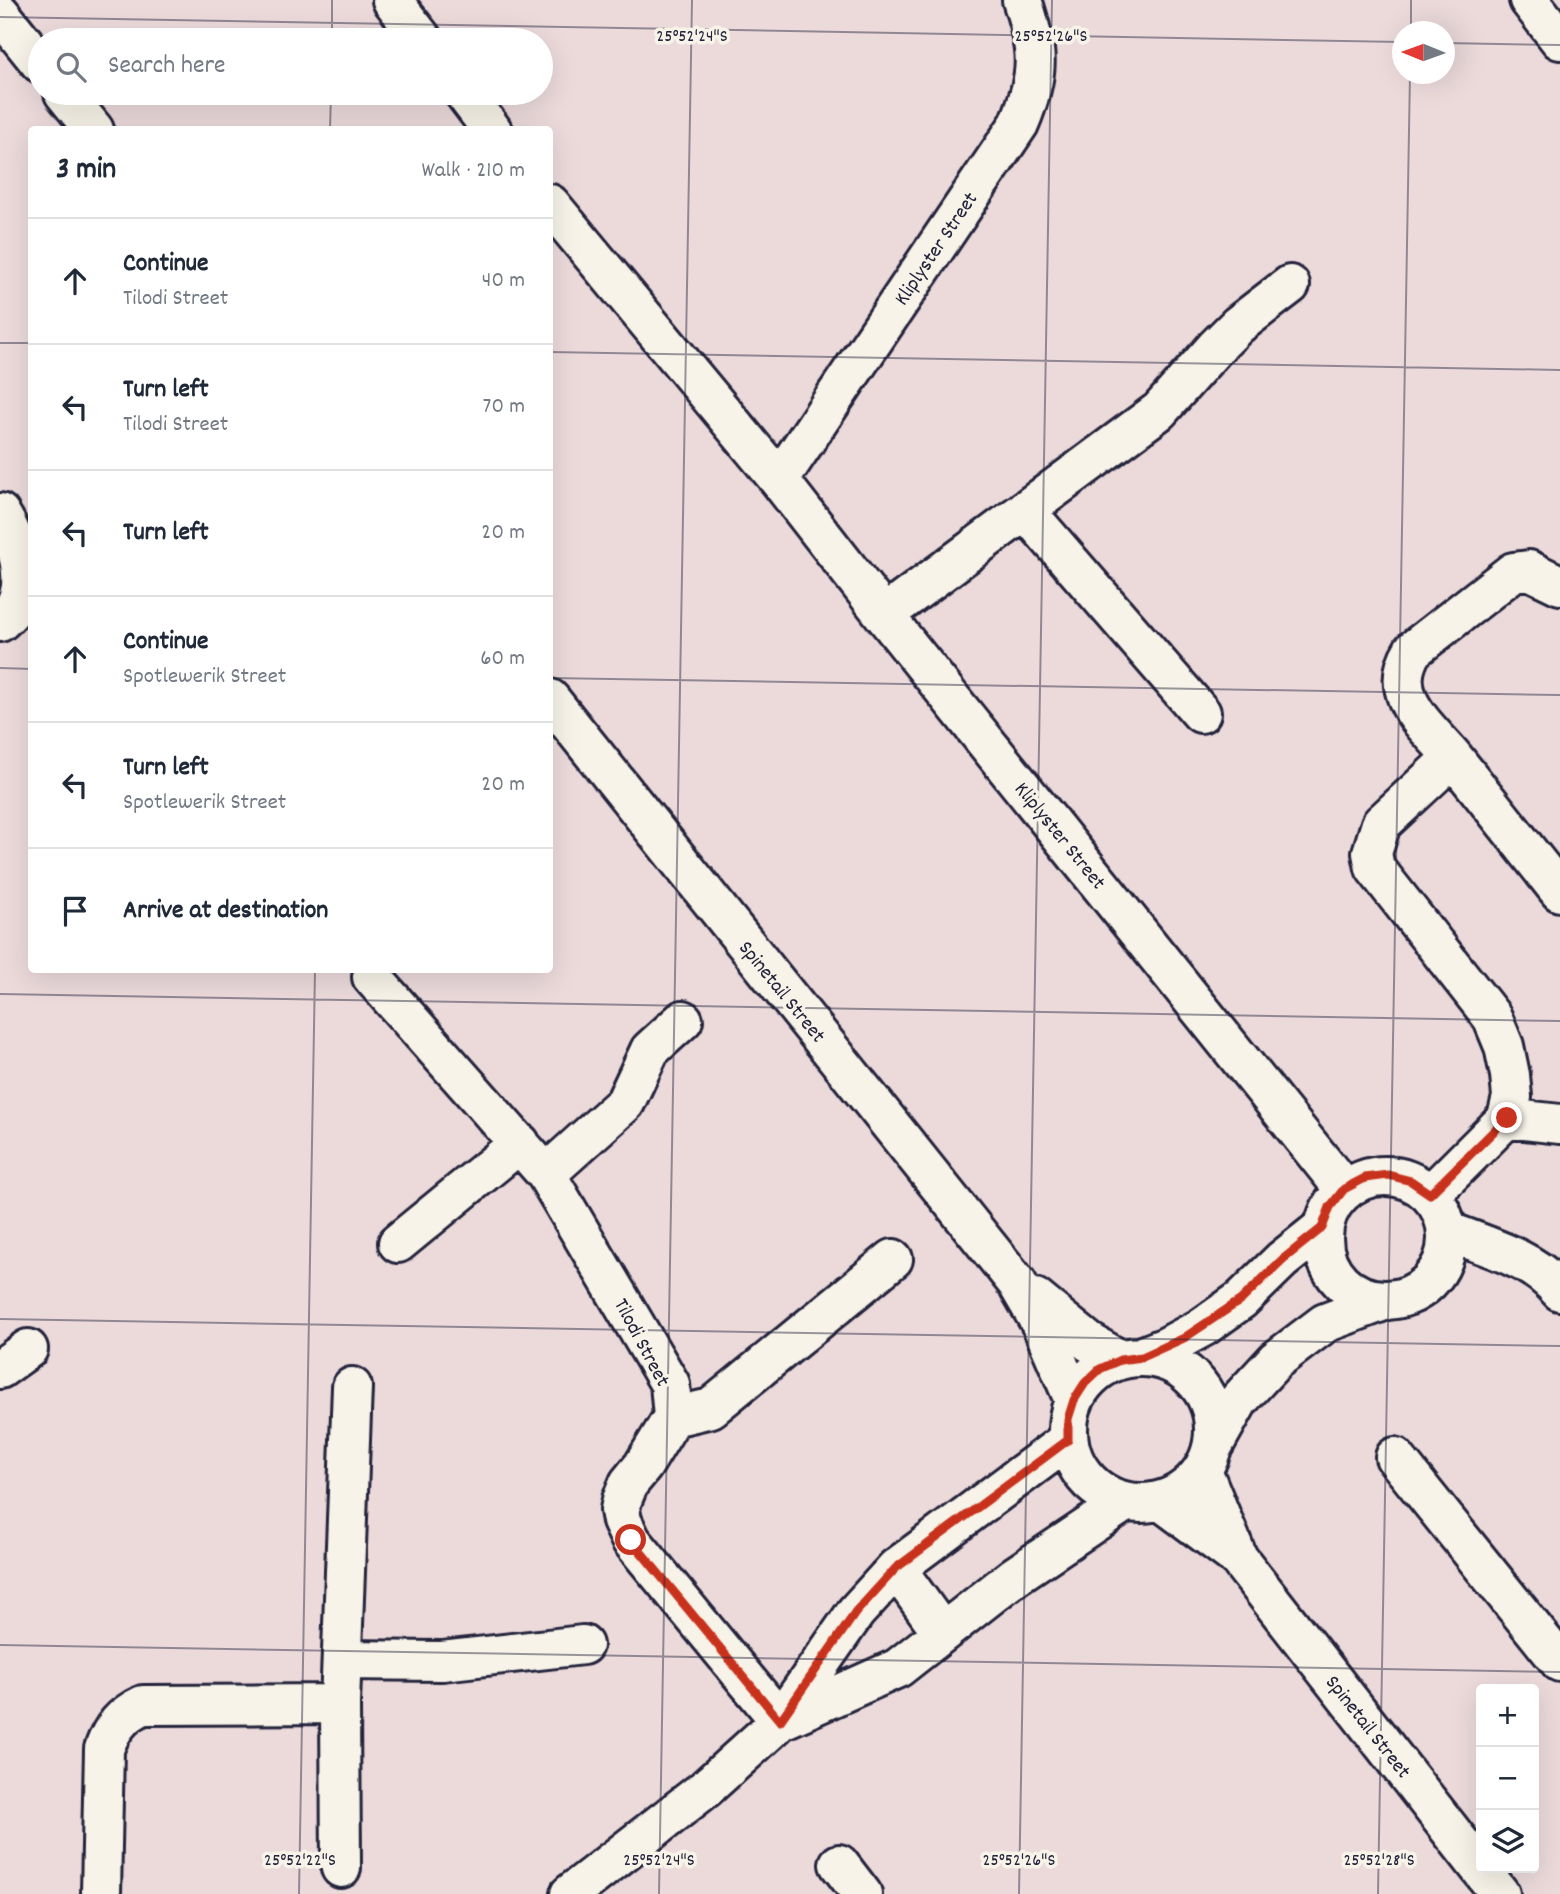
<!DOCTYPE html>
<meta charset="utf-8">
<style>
body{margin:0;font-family:Dekko,sans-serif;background:#f2f2f3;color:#1f2937}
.controls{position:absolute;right:21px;bottom:21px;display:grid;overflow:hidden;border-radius:7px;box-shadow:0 7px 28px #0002}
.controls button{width:63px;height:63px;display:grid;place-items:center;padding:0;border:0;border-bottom:2px solid #e0e1e3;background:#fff;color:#1f2937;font:35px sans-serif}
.compass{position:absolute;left:1392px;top:21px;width:63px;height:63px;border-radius:50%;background:#fff;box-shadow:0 7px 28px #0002;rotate:271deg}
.stop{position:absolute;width:21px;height:21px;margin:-16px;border:5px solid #c8321e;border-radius:50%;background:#fff}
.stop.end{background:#c8321e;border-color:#fff;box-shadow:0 2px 7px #0008}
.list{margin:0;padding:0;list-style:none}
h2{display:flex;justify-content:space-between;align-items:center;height:91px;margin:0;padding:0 28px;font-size:30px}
h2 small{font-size:23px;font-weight:400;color:#747a83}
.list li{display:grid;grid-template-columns:46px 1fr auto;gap:21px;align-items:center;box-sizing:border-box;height:126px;padding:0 28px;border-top:2px solid #e0e1e3}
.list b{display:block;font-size:26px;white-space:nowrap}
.list p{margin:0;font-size:23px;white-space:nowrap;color:#747a83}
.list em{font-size:23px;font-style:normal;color:#747a83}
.icon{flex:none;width:38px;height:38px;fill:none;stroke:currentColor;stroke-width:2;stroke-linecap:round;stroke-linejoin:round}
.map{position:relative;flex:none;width:1560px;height:1894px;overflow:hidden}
.search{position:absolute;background:#fff;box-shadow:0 7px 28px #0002;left:28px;top:28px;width:525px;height:77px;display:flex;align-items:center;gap:18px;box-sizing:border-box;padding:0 24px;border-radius:38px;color:#747a83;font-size:26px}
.panel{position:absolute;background:#fff;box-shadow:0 7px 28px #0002;left:28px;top:126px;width:525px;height:847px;border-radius:7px}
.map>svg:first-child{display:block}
</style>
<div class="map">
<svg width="1560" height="1894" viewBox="0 0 1560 1894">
<rect width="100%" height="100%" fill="#ecdadb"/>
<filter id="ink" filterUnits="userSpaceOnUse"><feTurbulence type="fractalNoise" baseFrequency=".0143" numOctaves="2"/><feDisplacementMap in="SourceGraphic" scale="14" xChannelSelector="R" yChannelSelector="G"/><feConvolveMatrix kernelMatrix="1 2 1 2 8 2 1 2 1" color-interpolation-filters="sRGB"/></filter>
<g filter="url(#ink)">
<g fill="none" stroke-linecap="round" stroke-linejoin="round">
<g stroke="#22223b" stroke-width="44">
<path id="minor" d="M392,0L423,40
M0,13L40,63
M64,93L94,130
M464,93L492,130
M550,204L779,480L884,615L1344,1189
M779,480L1019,124C1040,74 1039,51 1022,0
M1025,510L1201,713
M0,513C16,538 32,583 12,610C9,614 4,618 0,622
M884,615L1159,411L1215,348L1238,325L1290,285
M550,699L1017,1283L1042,1326L1074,1400
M1453,757L1560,892
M372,977L546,1174L670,1384L673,1417L643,1466L629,1483L622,1500L620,1510L622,1521L631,1540L780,1721
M1507,1118L1560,1124
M546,1174L625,1103L650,1050L683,1020
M1323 1238a62 62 0 1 1 124 0a62 62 0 1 1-124 0Z
M1431,1194L1507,1118L1512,1097L1510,1075L1504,1046L1492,1017L1375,868L1372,853L1381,824L1453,757C1426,725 1385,695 1413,650L1513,572L1529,570L1560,585
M1447,1231C1485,1246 1533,1258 1560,1291
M398,1243L520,1143
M1035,1298L1089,1342L1120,1360
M1141,1357L1166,1347L1203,1327L1241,1300L1282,1260L1322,1228
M1068 1430a73 73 0 1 1 146 0a73 73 0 1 1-146 0Z
M0,1369L28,1349
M673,1417L711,1408L893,1259
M1212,1448L1239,1400L1276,1360L1325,1323L1384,1301
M1395,1457L1560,1662
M1202,1470L1238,1558L1500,1894
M1161,1501L1238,1558
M896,1568L942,1632
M342,1660L442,1661L583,1645
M782,1720L898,1668L1015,1576L1125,1502
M839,1864L862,1894
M341,1868L340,1704L352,1387
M101,1894L104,1749C112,1727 122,1715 143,1705L340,1704
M570,1894L705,1789L780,1721L856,1612L896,1568L1068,1440"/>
</g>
<g stroke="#22223b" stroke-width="44">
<path id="major" d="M1529,0L1560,40"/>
</g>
<use href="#minor" stroke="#f7f3e8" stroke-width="38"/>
<use href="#major" stroke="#f7f3e8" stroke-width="38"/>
</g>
</g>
<g fill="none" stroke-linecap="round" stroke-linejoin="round" filter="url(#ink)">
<path stroke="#c8321e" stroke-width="9" d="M631,1540L780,1721L856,1612L896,1568L1068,1440V1419L1074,1400L1085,1383L1100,1369L1120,1360L1142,1357L1184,1338L1241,1300L1282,1260L1322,1228L1330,1207L1344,1189L1365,1178L1388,1175L1411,1181L1430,1194L1507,1118"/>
</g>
<path fill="none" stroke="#22223b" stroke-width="2" stroke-opacity="0.45" d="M0,17L1402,42M1411,32V0M332,40V0M1444,43L1560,45M330,130L331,93M0,343H32M550,352L1560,370M0,668L32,669M550,678L1560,695M0,994L1560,1021M0,1319L1560,1346M0,1645L1560,1672M299,1894L315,970M659,1894L692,0M1019,1894L1052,0M1378,1894L1410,74"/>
<g text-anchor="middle" stroke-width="7" stroke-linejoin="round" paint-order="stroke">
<g font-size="21" fill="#22223b" stroke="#f7f3e8">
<text transform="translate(935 248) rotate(-56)" y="7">Kliplyster Street</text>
<text transform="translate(1061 835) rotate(51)" y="7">Kliplyster Street</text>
<text transform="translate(783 991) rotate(51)" y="7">Spinetail Street</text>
<text transform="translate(643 1342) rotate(62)" y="7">Tilodi Street</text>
<text transform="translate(1369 1726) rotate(52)" y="7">Spinetail Street</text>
</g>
</g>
<g font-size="18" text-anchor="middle" fill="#22223b" stroke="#f7f3e8" stroke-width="7" stroke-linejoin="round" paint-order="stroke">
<text x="692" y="41">25°52'24"S</text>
<text x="1051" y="41">25°52'26"S</text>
<text x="300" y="1865">25°52'22"S</text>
<text x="659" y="1865">25°52'24"S</text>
<text x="1019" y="1865">25°52'26"S</text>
<text x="1379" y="1865">25°52'28"S</text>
</g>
</svg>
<div class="controls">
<button>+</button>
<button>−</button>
<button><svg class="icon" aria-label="layers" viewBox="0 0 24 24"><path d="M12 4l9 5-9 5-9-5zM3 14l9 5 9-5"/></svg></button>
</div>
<svg class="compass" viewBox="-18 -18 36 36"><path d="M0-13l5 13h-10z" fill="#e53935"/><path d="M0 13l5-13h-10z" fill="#747a83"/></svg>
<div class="stop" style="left:631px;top:1540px"></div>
<div class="stop end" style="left:1507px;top:1118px"></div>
<div class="search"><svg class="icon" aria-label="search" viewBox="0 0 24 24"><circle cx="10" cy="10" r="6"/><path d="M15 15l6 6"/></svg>Search here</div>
<section class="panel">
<h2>3 min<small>Walk · 210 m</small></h2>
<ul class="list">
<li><svg class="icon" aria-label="ahead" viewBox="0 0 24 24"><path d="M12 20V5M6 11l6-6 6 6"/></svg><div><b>Continue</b><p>Tilodi Street</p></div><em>40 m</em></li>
<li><svg class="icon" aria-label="left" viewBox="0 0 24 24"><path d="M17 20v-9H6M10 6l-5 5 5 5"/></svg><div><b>Turn left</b><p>Tilodi Street</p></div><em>70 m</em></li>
<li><svg class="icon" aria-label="left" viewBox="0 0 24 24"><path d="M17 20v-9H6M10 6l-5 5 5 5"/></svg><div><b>Turn left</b></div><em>20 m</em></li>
<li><svg class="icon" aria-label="ahead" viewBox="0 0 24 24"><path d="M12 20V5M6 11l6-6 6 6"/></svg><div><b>Continue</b><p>Spotlewerik Street</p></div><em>60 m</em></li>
<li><svg class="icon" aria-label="left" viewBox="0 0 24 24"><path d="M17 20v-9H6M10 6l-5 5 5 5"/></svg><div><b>Turn left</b><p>Spotlewerik Street</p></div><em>20 m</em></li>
<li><svg class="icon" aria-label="arrive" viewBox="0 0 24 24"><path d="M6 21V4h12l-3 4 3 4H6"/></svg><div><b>Arrive at destination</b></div></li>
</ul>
</section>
</div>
